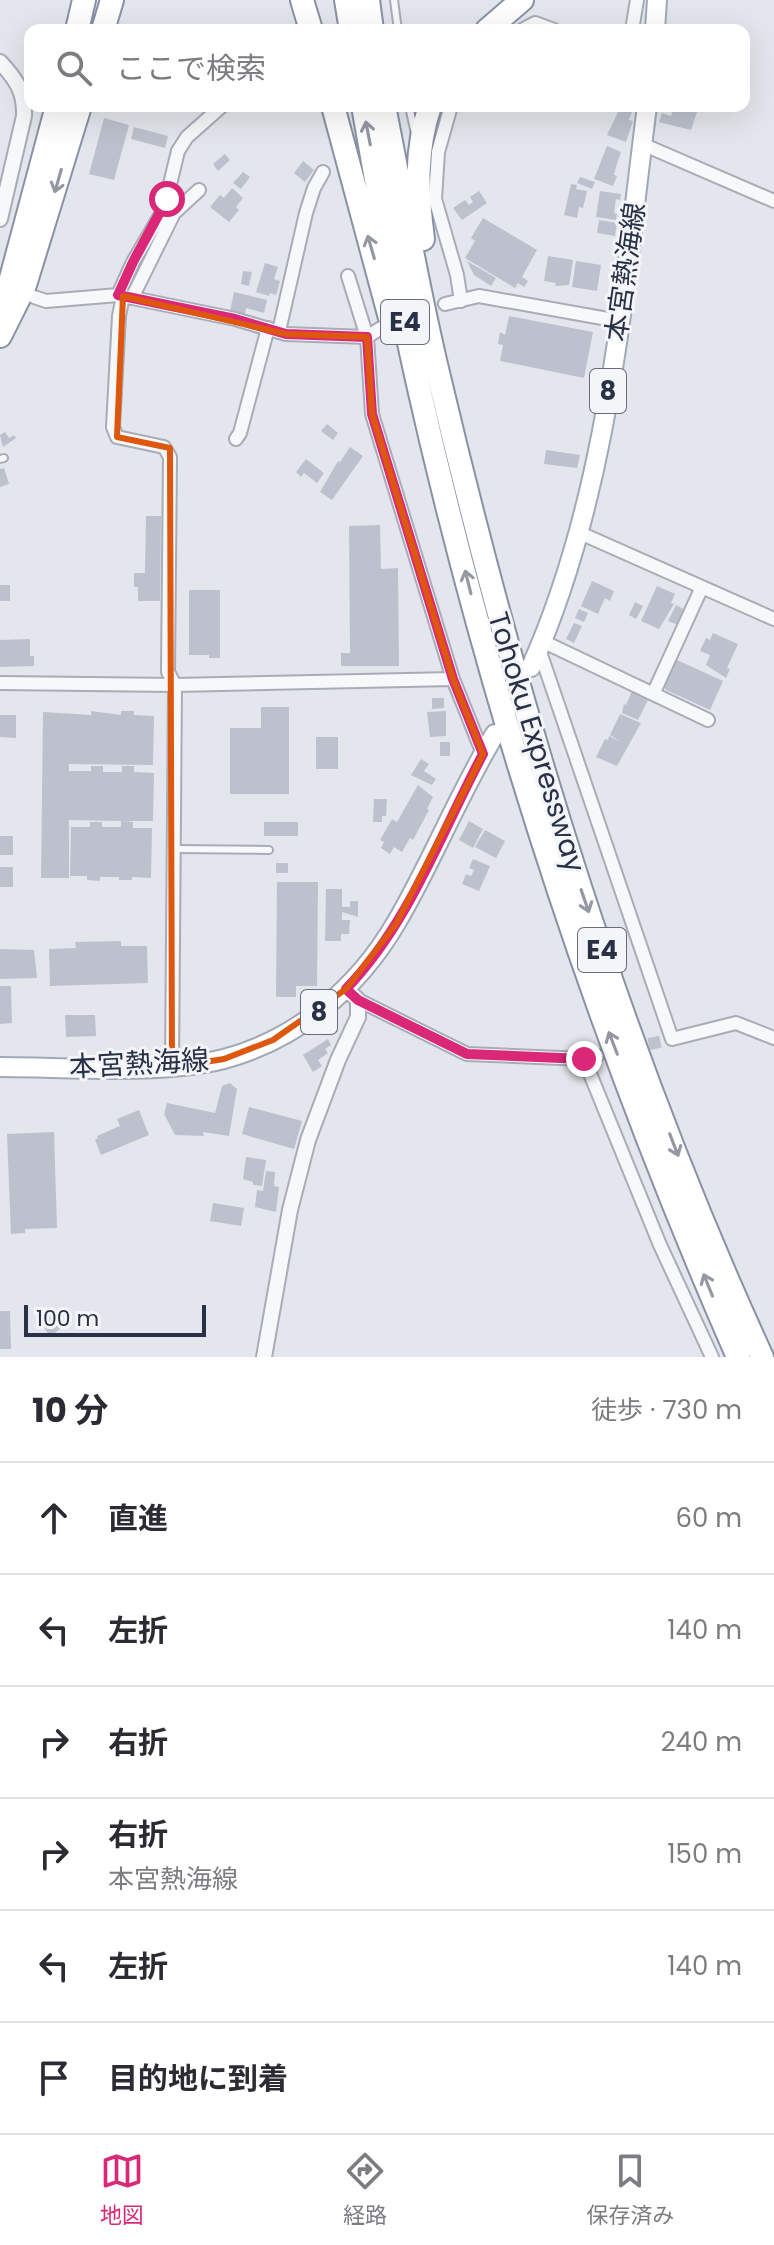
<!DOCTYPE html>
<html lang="ja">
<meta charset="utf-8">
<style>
body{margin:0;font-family:Poppins,"Noto Sans JP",sans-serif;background:#f7f7f7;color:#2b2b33}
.scale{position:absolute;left:24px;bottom:20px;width:182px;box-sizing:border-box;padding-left:8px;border:4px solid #293147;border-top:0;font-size:22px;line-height:28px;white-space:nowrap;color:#293147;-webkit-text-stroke:6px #f4f5f9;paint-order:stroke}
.stop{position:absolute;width:24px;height:24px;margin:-18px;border:6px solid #db2777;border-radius:50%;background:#fff}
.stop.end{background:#db2777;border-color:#fff;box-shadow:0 2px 8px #0008}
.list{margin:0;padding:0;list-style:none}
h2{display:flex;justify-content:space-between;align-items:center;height:104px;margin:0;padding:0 32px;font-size:34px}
h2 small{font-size:26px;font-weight:400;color:#7c7c81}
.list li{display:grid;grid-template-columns:52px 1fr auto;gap:24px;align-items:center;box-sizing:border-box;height:112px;padding:0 32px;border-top:2px solid #e1e1e2}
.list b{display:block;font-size:30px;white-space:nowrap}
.list p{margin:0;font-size:26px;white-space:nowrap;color:#7c7c81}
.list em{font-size:26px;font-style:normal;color:#7c7c81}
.icon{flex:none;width:44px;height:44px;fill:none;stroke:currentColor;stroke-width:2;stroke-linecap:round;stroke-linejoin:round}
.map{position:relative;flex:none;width:774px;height:1357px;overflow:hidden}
.search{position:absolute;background:#fff;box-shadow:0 8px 32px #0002;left:24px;right:24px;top:24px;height:88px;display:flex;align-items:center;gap:20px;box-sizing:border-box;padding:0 28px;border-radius:16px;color:#7c7c81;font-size:30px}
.sheet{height:776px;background:#fff}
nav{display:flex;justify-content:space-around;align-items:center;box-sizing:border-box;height:112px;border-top:2px solid #e1e1e2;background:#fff;font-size:22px;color:#7c7c81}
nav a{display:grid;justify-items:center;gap:4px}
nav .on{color:#db2777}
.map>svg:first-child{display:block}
</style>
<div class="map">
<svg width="774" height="1357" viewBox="0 0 774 1357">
<rect width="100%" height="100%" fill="#e3e6ec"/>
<path fill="#bdc1cd" d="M621,106H634L629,120L633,121L626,142L607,135Z
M674,106H699L691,130L659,122L662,113L671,116Z
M104,118L129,125L114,180L89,174Z
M134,127L168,136L165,148L131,139Z
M607,146L621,152L616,167L614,175L617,176L613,186L594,179Z
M225,154L230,160L218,171L213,164Z
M303,161L314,170L305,182L294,173Z
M243,172L250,177L241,189L233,183Z
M580,177L595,182L592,189L577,183Z
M571,184L577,185L576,189L587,191L583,208L579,207L577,218L564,215Z
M232,188L243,198L236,207L239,210L229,222L210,207L220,195L224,198Z
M479,191L487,203L462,220L453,208L465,200L469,205L473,202L470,197Z
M600,191L621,194L620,200L616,199L614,213L617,214L616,220L596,217Z
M483,218L537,250L522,277L528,281L524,287L518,283L515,288L465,258L475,241L471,238Z
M599,220L617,223L615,236L597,233Z
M548,256L573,260L569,285L555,286L556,283L544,281Z
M467,261L496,278L491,286L474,275Z
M576,261L601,265L597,291L572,287Z
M265,263L278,267L274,279L280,281L276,295L270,293L269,296L256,292Z
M243,271L252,272L249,286L241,284Z
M234,292L267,300L264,313L246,308L245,314L230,311Z
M509,316L593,332L584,378L500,361L503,345L498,344L500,332L505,335Z
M327,424L338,433L333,440L321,431Z
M5,432L9,438L14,435L16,438L3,447L0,435Z
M350,447L363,456L332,500L320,492L338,461L340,462Z
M546,450L580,455L577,468L544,464Z
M306,459L324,473L317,483L304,473L301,477L296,472Z
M4,468L9,484L0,487V469Z
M146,516H161L160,601H138V587H134V573H145Z
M380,525L381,569L398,568L399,666H341V653H350L349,526Z
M592,581L614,591L610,601L605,598L598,614L581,606Z
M0,585H10V601H0Z
M657,586L675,594L671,603L674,604L659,629L641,621Z
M189,590H220V658H209V655H189Z
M635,602L643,606L636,619L629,615Z
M676,605L685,610L678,625L668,621Z
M579,609L588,613L584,622L575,618Z
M574,623L582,626L574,643L566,639Z
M713,633L738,644L727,668L730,669L726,678L706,665L710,655L700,651L706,638L710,640Z
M30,639V656H34V666L0,667V640Z
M677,660L723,681L710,710L666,690L664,687Z
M632,691L649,698L638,720L622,713L624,704L626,705Z
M432,698H444V708L432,709Z
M261,707H289V794H230V728H261Z
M91,711L121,715V711H134V715L154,716L153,765L69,764V771H91V766H103V772H122V766H134V772L154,773L153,821H124L133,822V828H152L151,878L132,877V880H119V877H100V881L87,880V876H70L71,827H90V822H102V827H121V821L69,820V878H41L43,712L91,715Z
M446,711V736L430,737L427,712Z
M620,714L641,723L617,766L596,757L605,739L608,740L609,736L621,742L610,735Z
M0,715H16V738L0,737Z
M316,737H338V769H316Z
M440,742H450V756H440Z
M421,759L429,764L424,771L436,779L432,785L411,775Z
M418,785L433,797L427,809L429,810L413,840L410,838L402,852L394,847L390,854L381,848L384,842L380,840L392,819L397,822Z
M374,799H387L386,816H382V822H373Z
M469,821L483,829L473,848L459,840Z
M264,822H298V836H264Z
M485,830L505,841L496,858L475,847Z
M0,836H13V855H0Z
M473,859L490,866L479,891L462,884L466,874L471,876L474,870L469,868Z
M276,863H288V873H276Z
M0,867H13V887H0Z
M277,882H318L317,986H296V997H276Z
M326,889H342V907H350V901H358V917L342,912V920H350L349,934H341V941H325Z
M121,941V946H147L148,983L50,986L49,949L76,948L75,942Z
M0,949L34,950L37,978L0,979Z
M0,986H11L12,1023L0,1024Z
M65,1015H95L96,1036L66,1037Z
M328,1039L331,1045L325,1049L328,1053L318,1060L322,1066L313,1072L303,1055Z
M230,1083L237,1089L229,1136L203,1132L204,1136L175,1135L164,1114L167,1103L215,1113L222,1086Z
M249,1107L302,1121L294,1149L242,1134Z
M139,1110L149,1135L101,1155L95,1140L98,1138L97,1136L120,1126L117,1119Z
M54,1132L57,1228L25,1229V1233L11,1234L7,1134Z
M246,1157L266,1160L262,1186L253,1185V1182L243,1179Z
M266,1171L275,1172L274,1186L279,1187L276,1212L255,1207L257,1190L263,1191Z
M213,1203L244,1208L241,1226L210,1221Z
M0,1311H10L11,1349H0Z
M50,1315L60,1329L50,1336L40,1322Z"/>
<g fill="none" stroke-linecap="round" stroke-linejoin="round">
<path stroke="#bec2cb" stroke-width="12" stroke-dasharray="12 6" stroke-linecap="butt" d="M631,1048L672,1039"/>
<g stroke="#a7acb7" stroke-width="10">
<path id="service" d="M394,0L398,30
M409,106L415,134
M0,459L4,458
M174,849L269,850"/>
</g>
<g stroke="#a7acb7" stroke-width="16">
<path id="minor" d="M522,30L535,23L554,30
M632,30L637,0
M451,106L438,152L435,199L457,275L461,301
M642,144L774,201
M348,276L367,337L372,414L453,679L483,754
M118,295L133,262L164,209L178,151L187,137L222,106
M123,296L119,316L113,427L117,437L164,447L170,457L168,672L175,685L172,1067
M34,297L46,301L118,295L235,319L286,334L367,337L381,328
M132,298L174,213L199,190
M445,304L479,296L619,321
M279,331L306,213L314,188L323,172
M236,439L240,433L268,328
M580,533L774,619
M542,641L708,720
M539,649L672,1039L736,1023L774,1038
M0,683L175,685L453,679
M654,692L702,587
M358,1000L467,1054L584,1059L597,1056
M584,1059L660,1245L712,1357"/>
</g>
<g stroke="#a7acb7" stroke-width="18">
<path id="tertiary" d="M0,62C16,79 25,92 24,116L0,219
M264,1357L290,1210L308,1140L338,1060L358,1017V1000L346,989"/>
</g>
<g stroke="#a1a9b9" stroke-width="22">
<path id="primary" d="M655,30L657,0
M531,667C609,493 623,293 647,106
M0,1067C68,1067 160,1075 224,1059C298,1039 358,988 396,923C432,862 458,795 495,734"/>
</g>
<g stroke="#8991a5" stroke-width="26">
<path id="motorway" d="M302,0L311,30
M346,0L351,30
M368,0L372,30
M77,30L84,0
M103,30L112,0
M487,30L522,0
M333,106L390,318
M363,106C436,535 563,959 738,1357
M384,106C402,196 417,287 439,377C518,711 618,1044 762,1357
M423,239C417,193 415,150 430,106
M0,303L10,282L57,106
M0,336L24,288L80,106"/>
</g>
<use href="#service" stroke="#f7f8fa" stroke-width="6"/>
<use href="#minor" stroke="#f7f8fa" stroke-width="12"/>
<use href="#tertiary" stroke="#f7f8fa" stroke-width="14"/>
<use href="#primary" stroke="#fff" stroke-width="18"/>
<use href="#motorway" stroke="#fff" stroke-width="22"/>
</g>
<defs><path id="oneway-shaft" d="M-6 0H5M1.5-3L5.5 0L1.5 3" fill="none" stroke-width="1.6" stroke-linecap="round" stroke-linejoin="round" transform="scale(2)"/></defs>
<g stroke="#9498a3">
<use href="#oneway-shaft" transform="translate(368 133) rotate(-101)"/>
<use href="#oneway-shaft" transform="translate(58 181) rotate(106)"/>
<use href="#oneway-shaft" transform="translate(371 247) rotate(-106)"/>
<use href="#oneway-shaft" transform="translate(468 582) rotate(-104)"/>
<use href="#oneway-shaft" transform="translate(585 901) rotate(71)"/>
<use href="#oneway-shaft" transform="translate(613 1043) rotate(-111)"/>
<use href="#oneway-shaft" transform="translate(674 1145) rotate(69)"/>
<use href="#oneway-shaft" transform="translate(708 1285) rotate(-112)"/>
</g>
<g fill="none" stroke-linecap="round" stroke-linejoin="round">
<path stroke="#db2777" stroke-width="10" d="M167,199L133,262L118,295L235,319L286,334L367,337L372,414L453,679L483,754C441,833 409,924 346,989L358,1000L467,1054L584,1059"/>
</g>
<path fill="none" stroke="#de570f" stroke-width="6" stroke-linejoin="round" d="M123,296L286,334L367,337L372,414L453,679L483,754L396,924L346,989L273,1040L224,1059L172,1067L170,448L117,437Z"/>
<g text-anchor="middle" stroke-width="6" stroke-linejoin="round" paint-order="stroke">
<g fill="#f4f5f9" stroke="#666c7c" stroke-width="2">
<rect x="381" y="300" width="48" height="44" rx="6"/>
<rect x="590" y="369" width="36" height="44" rx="6"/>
<rect x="578" y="928" width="48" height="44" rx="6"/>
<rect x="301" y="990" width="36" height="44" rx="6"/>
</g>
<g font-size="26" font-weight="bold" fill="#293147">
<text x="405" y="331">E4</text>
<text x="608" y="400">8</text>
<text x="602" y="959">E4</text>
<text x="319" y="1021">8</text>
</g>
<g font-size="28" fill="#293147" stroke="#f4f5f9">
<text transform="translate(625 272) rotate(-82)" y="10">本宮熱海線</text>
<text transform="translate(537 742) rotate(73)" y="10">Tohoku Expressway</text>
<text transform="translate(139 1063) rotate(-3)" y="10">本宮熱海線</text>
</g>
</g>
</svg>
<div class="scale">100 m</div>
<div class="stop" style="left:167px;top:199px"></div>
<div class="stop end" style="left:584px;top:1059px"></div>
<div class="search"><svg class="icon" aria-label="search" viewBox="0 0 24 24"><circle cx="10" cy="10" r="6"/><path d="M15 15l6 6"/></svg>ここで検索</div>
</div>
<section class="sheet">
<h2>10 分<small>徒歩 · 730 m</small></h2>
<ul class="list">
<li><svg class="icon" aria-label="ahead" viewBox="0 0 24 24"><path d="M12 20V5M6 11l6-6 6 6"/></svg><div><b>直進</b></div><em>60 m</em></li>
<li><svg class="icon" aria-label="left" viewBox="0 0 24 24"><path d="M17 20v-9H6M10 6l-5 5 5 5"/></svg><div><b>左折</b></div><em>140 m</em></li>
<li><svg class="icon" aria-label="right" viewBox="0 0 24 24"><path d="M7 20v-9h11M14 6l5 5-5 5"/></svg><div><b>右折</b></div><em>240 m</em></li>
<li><svg class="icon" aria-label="right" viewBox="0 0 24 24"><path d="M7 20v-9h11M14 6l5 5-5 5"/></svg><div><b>右折</b><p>本宮熱海線</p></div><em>150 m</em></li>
<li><svg class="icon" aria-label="left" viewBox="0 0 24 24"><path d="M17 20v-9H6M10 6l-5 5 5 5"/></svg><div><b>左折</b></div><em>140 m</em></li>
<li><svg class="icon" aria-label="arrive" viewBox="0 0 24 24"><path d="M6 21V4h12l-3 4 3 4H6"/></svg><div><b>目的地に到着</b></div></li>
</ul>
</section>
<nav>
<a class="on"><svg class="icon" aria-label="map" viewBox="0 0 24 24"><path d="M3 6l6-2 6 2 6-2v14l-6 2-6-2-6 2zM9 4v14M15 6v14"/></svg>地図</a>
<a><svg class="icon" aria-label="directions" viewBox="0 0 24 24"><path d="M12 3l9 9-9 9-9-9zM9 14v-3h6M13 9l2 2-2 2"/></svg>経路</a>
<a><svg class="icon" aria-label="saved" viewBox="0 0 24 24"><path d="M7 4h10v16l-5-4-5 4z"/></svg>保存済み</a>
</nav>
